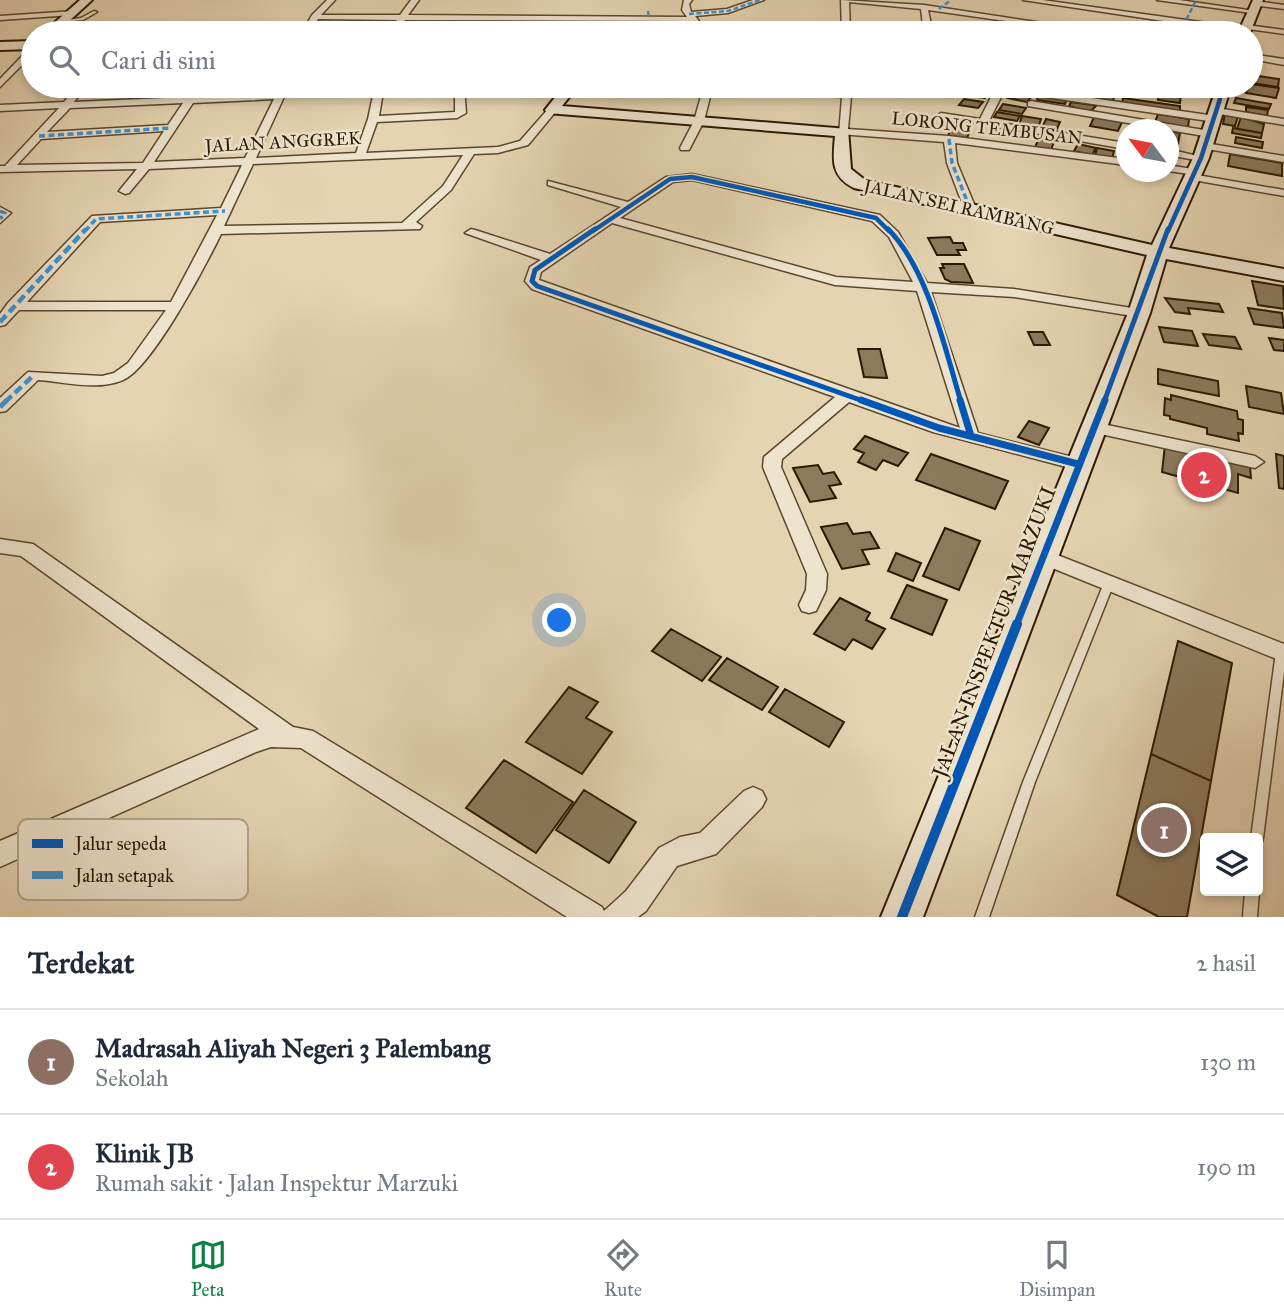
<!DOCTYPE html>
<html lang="id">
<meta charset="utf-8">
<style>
body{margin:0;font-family:"IM FELL Great Primer",serif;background:#f6f6f7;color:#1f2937}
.controls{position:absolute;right:21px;bottom:21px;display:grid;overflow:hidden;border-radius:7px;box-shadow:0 4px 10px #0003}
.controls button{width:63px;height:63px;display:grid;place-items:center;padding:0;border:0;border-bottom:2px solid #e0e1e3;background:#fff;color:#1f2937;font:35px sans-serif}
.compass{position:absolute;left:1116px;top:119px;width:63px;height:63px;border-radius:50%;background:#fff;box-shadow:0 4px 10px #0003;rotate:302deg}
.you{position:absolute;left:560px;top:621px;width:24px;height:24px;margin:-18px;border:5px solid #fff;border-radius:50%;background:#1a73e8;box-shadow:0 0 0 10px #1a73e833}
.badge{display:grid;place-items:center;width:46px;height:46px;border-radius:50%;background:#0b8043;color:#fff;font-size:23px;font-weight:700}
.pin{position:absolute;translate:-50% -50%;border:4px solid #fff;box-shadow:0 2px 7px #0006}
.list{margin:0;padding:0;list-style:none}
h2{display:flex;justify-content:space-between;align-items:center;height:91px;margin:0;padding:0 28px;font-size:30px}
h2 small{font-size:23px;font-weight:400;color:#747a83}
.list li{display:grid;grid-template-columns:46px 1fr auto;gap:21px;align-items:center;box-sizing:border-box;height:105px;padding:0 28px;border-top:2px solid #e0e1e3}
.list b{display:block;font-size:26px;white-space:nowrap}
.list p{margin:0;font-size:23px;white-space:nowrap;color:#747a83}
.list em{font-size:23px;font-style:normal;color:#747a83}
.icon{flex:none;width:38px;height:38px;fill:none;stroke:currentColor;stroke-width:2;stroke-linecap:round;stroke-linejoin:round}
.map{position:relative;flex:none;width:1284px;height:917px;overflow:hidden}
.search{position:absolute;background:#fff;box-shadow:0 4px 10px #0003;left:21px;right:21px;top:21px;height:77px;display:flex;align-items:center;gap:18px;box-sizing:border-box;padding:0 24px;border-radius:38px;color:#747a83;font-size:26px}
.sheet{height:301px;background:#fff}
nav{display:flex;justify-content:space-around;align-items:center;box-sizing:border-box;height:98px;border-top:2px solid #e0e1e3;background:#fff;font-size:19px;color:#747a83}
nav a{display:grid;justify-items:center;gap:4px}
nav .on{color:#0b8043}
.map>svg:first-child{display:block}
</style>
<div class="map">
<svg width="1284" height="917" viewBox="0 0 1284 917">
<rect width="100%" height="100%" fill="#e5d4b2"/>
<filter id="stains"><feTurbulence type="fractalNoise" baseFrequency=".00286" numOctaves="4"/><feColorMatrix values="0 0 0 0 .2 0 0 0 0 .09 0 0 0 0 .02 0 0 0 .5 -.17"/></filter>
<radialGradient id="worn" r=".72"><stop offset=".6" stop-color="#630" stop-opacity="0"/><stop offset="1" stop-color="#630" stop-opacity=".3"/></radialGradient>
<path fill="#8c7a5d" stroke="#2b1800" stroke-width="2" d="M1251,75L1279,79L1278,87L1251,83Z
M1251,84L1279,88L1276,98L1246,93Z
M971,86H976L991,88L985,98L964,95Z
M1099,86H1116L1113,102L1095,100Z
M1068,89L1090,92L1088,97L1066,94Z
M1159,90L1181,93L1180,103L1158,100Z
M1012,93L1031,97L1027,102L1008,98Z
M1039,95L1067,99L1065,104L1037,100Z
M1123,98L1180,106V112L1122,104Z
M1236,98L1271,104L1269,109L1234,103Z
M964,99L983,102L978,108L959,105Z
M1071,102L1093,105L1096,106L1090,112L1069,106Z
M1003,104L1026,108L1022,114L999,110Z
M1246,107L1268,110L1267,116L1246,112Z
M997,112L1020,116L1017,121L994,117Z
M1158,114L1189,119L1188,128L1155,122Z
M1225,114L1238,116L1235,126L1223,124Z
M1022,116L1041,119L1038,128L1019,125Z
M1094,117L1122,122L1118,131L1090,126Z
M1241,117L1264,124L1262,133L1237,129Z
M1046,119L1060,122L1056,131L1042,128Z
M953,123L972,126L967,138L948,136Z
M1233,128L1262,133L1261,138L1232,133Z
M1168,131L1180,133L1178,144L1168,142Z
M1039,137L1055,139L1051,150L1035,148Z
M1236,137L1263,142L1262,148L1235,143Z
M1078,144L1096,148L1092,155L1074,151Z
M1097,148L1114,151L1112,159L1095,156Z
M1230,154L1282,163V176L1228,166Z
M950,237L953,243H963L966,250H957L960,255H937L928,238Z
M942,264H964L973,283L951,282L945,279L940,268H944Z
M1252,281L1283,286L1284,309L1258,305Z
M1165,298L1219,304L1223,312L1188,308L1190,314L1175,312Z
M1248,308L1282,313L1284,328L1254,324Z
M1159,327L1192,331L1198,346L1164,342Z
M1028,332H1043L1050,345H1034Z
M1203,334L1235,337L1241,349L1209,345Z
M1269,338L1284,340V351L1274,350Z
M858,349H880L887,378L864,377Z
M1158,369L1218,381L1219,396L1158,384Z
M1246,386L1281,393L1284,414L1249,407Z
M1171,395L1237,411L1238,419L1243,420V434L1238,433L1239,441L1207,434V428L1170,419V416L1164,415L1165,398L1171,400Z
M1029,421L1049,428L1039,445L1018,437Z
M865,436L908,453L898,466L883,460L876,470L858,462L864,453L854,449Z
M1165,445L1250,467L1251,478L1238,474V493L1162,472Z
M931,454L1008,481L995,509L916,480Z
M1276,454L1284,456V489L1279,488Z
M818,465L823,474L834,472L841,484L829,486L836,498L810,502L793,468Z
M847,523L853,534L870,532L879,548L862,550L869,564L842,569L821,527Z
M945,528L980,541L959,590L923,576Z
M896,553L921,563L913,581L888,571Z
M907,585L947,600L932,635L891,618Z
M840,598L870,613L866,620L885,629L872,649L853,639L845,650L814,634Z
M671,629L721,657L702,681L652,651Z
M1178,641L1232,663L1211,781L1151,754Z
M727,658L778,687L762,710L709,680Z
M569,687L598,702L586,718L612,732L582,774L526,742Z
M785,689L844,722L829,747L769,712Z
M1151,754L1211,781L1187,917H1159L1117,895Z
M504,760L573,802L536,853L466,808Z
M584,790L636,822L609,863L556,830Z"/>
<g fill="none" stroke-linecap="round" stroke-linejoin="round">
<g stroke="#5a472c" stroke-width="3">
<path id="lane" d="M94,11L97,12L83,20L62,22L60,21L81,18Z
M1109,579L1113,580L1114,583L1035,782L989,917H975L1023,782L1104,583L1105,580Z
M1281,648L1284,649V672L1263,838L1262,842L1258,844V838H1251L1276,652L1277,649Z
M1258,888L1259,891L1257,917H1243L1245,891H1258Z"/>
</g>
<g stroke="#5a472c" stroke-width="3">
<path id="street" d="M327,0H335L321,15H400L411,0H419L408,15L687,17L682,10L684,0H692L689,4L691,12L727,9L753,0H764L728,13L695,16L708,33H700L691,21L405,20L395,33H387L397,20L318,19L310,33H302L312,15Z
M841,0L924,5L1109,33H1090L928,10L931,24L946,33H936L923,25L921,9L849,2L850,33H842Z
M1023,0H1042L1244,28L1247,25L1284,30V34L1248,29V33H1244Z
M1157,0H1179L1255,11L1251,13Z
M1255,1L1284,5V9L1252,5Z
M75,11L72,15L0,20V16Z
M114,24L121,26L115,33H107Z
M785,29L788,33H740L744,31Z
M24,54L31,56L0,87V79Z
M1251,54L1284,59V65L1251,59Z
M77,86H86L74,102L187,97L195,89L200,92L197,97L277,93L281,86H289L256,158L356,153L368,119L375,86H384L379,116L455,112V86H464L466,113L457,118L377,122L366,153L498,147L520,141L549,108L557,110L528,145L498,153L474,154L451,190L416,222L422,226L420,229L221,234C206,265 152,368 123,380C97,391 65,382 38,380L6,411L0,412V398L28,372L102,376L114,373L128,363L166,310H19L5,325L0,326V314L8,303L92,216L221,208L242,165L149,169L129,193L125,194L119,191L137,169L0,172V166H5L59,108L0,111V105L64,102ZM274,99L245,158L154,162L193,103ZM183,103L168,125L47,132L70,108ZM164,131L143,163L17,165L41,139ZM463,155L443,186L402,223L224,226L253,164ZM217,215L171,302H27L100,222Z
M697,86L843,92L844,86H852L848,129L949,136L1126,159V165L955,143L957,163L977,211L971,215L965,211L947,163L944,142L839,134L842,97L712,89L704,121L689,150H681L680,148L694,121L703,89Z
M986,86L1048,92L1050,86H1058L1057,93L1215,116L1220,119L1215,122L1004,91L989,121L1126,143V149L936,116L941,113L980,119L995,89Z
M1031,101L1210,131L1215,134L1210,137L1028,106V102Z
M1217,108L1284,119V125L1214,113V109Z
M1205,143L1284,156V162L1201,148L1200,146Z
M1168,149L1206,158L1201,161L1168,155Z
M1168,165L1198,170L1197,175L1284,190V196L1188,179L1189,174L1168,171Z
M692,174L880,215L898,232L927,283L1014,289L1144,310L1146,313L1139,317L1014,297L931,292L978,433L1084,460L1087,464L1084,468L1078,470L933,432L849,402L782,459L781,467L827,574L826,590L816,611L809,613L802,611L799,605L806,590L807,574L763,467L764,457L835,397L532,289L525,281L530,267L541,260L465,233L471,229L475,230L550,254L621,207L548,185V181L628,202L666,177ZM692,180L872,221L889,237L913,282L836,277L620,218L673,182ZM612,223L835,285L917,291L960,428L539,280L541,272Z
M0,207L11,213L0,223Z
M1093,422L1255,456L1264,462L1255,468L1087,431L1085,427Z
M0,539L33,544L293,727L313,731L602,907L604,911L626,891L659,848L680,837L700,833L744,791L753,787L762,791L766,799L762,807L716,854L677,866L646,911L638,917H567L301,748L271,747L256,752L0,867V841L259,729L21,556L0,553Z
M1042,549L1284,644V662L1035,561L1032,556L1035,551Z"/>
</g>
<g stroke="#2b1800" stroke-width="4">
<path id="secondary" d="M80,0H92L56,33H43Z
M1253,0H1263L1250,33H1238Z
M33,41V49L0,50V42Z
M564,86H578L562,106L848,129L851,169L865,180L1152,245L1193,158L1217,86H1231L1209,158L1169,248L1284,269V281L1166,259L1150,313L923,917H881L1128,313L1147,255L854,188C830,176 833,159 835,136L547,113L545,110Z"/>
</g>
<use href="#lane" fill="#eee3cd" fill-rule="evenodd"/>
<use href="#street" fill="#eee3cd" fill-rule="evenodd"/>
<use href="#secondary" fill="#eee3cd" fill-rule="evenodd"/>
<path stroke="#3c93d0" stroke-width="2.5" stroke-dasharray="5 2.5" stroke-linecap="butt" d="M939,9L951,0
M648,11L649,18
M689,14L728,11L760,0
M1180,33L1196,0"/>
<path stroke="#3c93d0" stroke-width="3.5" stroke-dasharray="6 3.5" stroke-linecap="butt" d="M39,136L171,128
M949,139L952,163L971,211
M0,211L5,213L0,219
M85,231L96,219L225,211"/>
<path stroke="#3c93d0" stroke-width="4.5" stroke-dasharray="9 4.5" stroke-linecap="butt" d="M0,322L86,229
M5,402L34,375"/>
<path stroke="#3c93d0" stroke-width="5" stroke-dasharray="11 5" stroke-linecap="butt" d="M0,407L7,400"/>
<g stroke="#eee3cd" stroke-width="5">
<path id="cycleway-far4" d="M1219,101L1224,86"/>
</g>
<g stroke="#eee3cd" stroke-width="7">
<path id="cycleway-far3" d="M593,231L670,179L692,177L876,218L889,231
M1168,231L1201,158L1220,99"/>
</g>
<g stroke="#eee3cd" stroke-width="9">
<path id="cycleway-far2" d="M595,229L535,270L532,281L537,286L866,402
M888,229C928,269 945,349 961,402
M1104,402L1168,229"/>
</g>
<g stroke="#eee3cd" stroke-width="11">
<path id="cycleway-far1" d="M861,400L939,428L1078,464
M960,400L971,436
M1016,626L1105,400"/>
</g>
<g stroke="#eee3cd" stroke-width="14">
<path id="cycleway" d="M902,917L1017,624"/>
</g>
<use href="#cycleway-far4" stroke="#0057b8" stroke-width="3.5"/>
<use href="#cycleway-far3" stroke="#0057b8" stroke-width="4.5"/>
<use href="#cycleway-far2" stroke="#0057b8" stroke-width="5"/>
<use href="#cycleway-far1" stroke="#0057b8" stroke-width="7"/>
<use href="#cycleway" stroke="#0057b8" stroke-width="10"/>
</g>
<g text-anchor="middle" stroke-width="5" stroke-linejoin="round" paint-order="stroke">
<g font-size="18" fill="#2b1800" stroke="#eee3cd">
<text transform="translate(987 128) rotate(6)" y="6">LORONG TEMBUSAN</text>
<text transform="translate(283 142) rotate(-3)" y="6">JALAN ANGGREK</text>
<text transform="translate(959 207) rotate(13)" y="6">JALAN SEI RAMBANG</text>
</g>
<g font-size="21" fill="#2b1800" stroke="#eee3cd">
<text transform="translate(994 632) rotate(-69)" y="7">JALAN INSPEKTUR MARZUKI</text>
</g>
</g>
<rect x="18" y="819" width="230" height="81" rx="10" fill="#eee3cd" stroke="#b4a690" stroke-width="2"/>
<rect x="32" y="839" width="31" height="9" fill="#0057b8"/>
<rect x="32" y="871" width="31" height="8" fill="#3c93d0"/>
<g font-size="19" fill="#2b1800">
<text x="75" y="850">Jalur sepeda</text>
<text x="75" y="882">Jalan setapak</text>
</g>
<rect width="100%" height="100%" filter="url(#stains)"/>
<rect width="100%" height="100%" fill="url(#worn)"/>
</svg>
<div class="controls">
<button><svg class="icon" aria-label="layers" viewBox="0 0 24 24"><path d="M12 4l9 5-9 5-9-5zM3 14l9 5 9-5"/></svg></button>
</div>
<svg class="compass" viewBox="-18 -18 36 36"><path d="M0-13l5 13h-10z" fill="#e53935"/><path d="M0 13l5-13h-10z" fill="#747a83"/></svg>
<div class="you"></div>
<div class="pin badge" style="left:1164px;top:830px;background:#8d6e63">1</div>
<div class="pin badge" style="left:1204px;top:475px;background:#e0444e">2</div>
<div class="search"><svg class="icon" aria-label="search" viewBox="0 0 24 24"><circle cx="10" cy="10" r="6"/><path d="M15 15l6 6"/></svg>Cari di sini</div>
</div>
<section class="sheet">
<h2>Terdekat<small>2 hasil</small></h2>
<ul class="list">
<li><span class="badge" style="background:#8d6e63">1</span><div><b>Madrasah Aliyah Negeri 3 Palembang</b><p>Sekolah</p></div><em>130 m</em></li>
<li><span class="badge" style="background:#e0444e">2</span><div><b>Klinik JB</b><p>Rumah sakit · Jalan Inspektur Marzuki</p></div><em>190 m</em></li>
</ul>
</section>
<nav>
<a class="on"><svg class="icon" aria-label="map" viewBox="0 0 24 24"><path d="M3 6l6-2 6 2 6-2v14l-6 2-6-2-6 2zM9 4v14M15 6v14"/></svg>Peta</a>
<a><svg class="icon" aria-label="directions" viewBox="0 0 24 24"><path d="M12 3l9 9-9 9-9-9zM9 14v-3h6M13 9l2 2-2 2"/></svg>Rute</a>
<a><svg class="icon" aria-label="saved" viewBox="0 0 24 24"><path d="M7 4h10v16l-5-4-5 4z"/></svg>Disimpan</a>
</nav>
